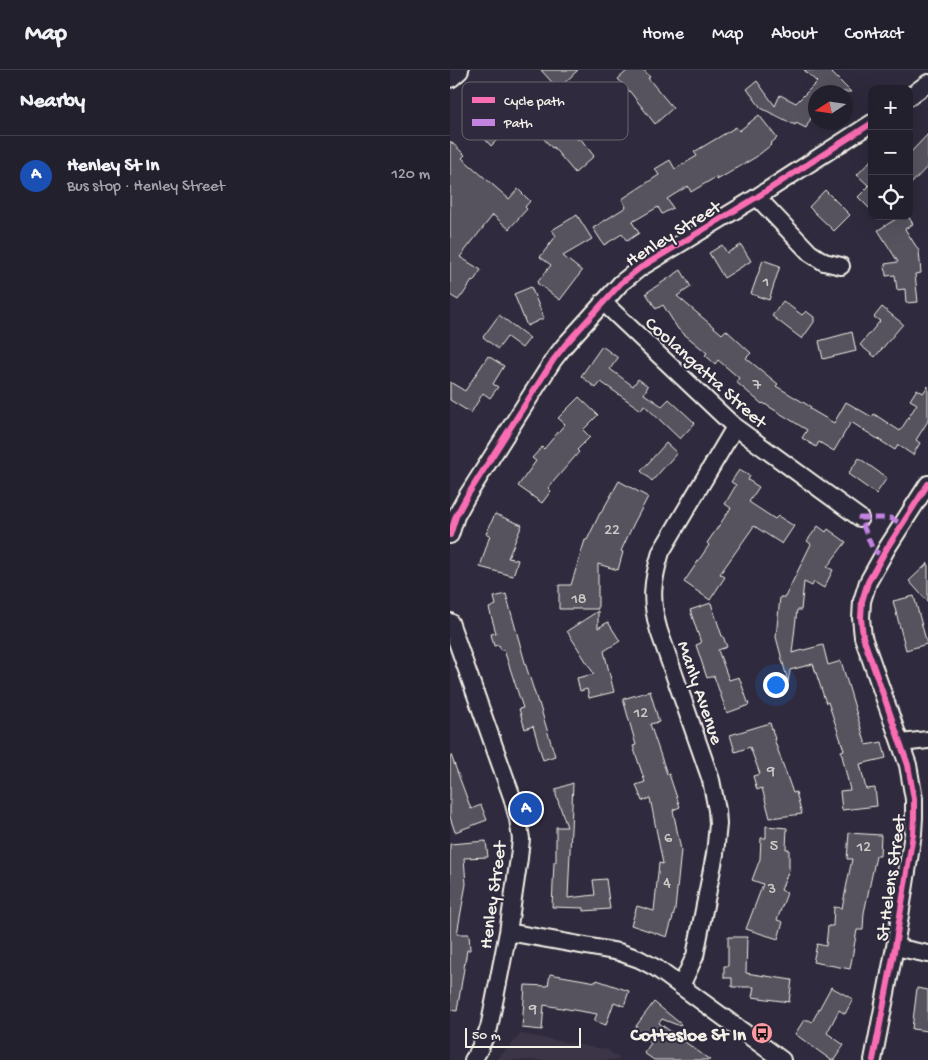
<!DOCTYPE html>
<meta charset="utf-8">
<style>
body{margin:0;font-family:"Gochi Hand",sans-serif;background:#2f2d3a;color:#f1f3f6}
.controls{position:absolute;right:15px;top:15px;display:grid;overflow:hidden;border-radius:10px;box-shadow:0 5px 20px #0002}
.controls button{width:45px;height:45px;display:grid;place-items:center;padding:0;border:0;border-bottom:1px solid #403e4a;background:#23202e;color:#f1f3f6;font:25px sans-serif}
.compass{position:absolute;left:358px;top:15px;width:45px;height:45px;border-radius:50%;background:#23202e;box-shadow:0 5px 20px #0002;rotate:258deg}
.scale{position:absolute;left:15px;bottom:12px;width:116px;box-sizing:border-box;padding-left:5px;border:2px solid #f4f1e8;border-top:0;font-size:14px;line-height:18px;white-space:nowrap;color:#f4f1e8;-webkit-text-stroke:4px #2f2a3d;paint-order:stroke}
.you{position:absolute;left:325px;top:614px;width:18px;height:18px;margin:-12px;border:4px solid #fff;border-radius:50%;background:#1a73e8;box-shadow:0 0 0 8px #1a73e833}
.badge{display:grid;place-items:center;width:32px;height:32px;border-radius:50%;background:#ff9aa2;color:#fff;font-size:16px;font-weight:700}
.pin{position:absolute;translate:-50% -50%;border:2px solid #fff;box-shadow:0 1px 5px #0006}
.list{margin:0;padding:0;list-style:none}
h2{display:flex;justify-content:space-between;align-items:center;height:65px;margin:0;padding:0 20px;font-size:21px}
h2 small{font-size:16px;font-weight:400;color:#a3a3aa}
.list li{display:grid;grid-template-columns:32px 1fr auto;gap:15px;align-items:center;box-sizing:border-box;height:80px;padding:0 20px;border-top:1px solid #403e4a}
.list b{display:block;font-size:19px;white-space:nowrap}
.list p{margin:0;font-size:16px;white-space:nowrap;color:#a3a3aa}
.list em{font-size:16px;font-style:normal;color:#a3a3aa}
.icon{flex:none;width:28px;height:28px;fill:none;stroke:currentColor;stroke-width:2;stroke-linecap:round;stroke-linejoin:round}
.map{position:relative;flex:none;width:478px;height:990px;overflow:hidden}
header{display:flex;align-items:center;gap:30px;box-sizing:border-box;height:70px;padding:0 25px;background:#23202e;border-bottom:1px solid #403e4a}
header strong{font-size:24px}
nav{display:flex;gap:28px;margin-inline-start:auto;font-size:18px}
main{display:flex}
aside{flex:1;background:#23202e}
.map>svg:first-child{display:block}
</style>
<header>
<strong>Map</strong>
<nav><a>Home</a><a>Map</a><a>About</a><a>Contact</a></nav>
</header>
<main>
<aside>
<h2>Nearby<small></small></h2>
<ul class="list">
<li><span class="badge" style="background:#1a4fb4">A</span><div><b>Henley St In</b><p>Bus stop · Henley Street</p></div><em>120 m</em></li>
</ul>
</aside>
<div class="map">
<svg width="478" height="990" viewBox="0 0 478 990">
<rect width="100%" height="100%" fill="#2f2a3d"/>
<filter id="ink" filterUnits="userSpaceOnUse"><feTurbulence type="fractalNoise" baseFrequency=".02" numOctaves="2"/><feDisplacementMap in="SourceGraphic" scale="10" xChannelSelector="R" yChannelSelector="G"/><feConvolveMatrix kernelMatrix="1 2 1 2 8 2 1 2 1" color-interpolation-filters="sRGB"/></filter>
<g filter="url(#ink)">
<path fill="#3b3647" d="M71,964L158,980L171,990H46Z"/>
<path fill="#56525f" stroke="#f4f1e8" d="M91,0H128L108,19Z
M178,0H194L200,7L198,8L223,38L205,54L181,23L168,9Z
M354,0H379L401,22H366V38L356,58L346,53L345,55L311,38L297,19L307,11L325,36L330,25L346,33L367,12Z
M71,14L84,28L57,54L63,61L55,69L51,66L41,76L27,60L32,55L29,52Z
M106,44L128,70L130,68L144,86L125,103L103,77L102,78L87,61Z
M309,45L327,68L320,74L321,75L306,87L267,110L266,107L241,122L238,116L217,129L223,138L212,144L208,137L182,152L189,163L177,171L172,164L154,175L143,158L176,137L172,129L209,105L205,99L220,90L225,99L247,86L244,82L286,57L289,61Z
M478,64V96L459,116V84Z
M0,71L15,85L12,88L59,129L68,119L80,131L75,137L77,139L59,159L43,145L10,187L31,200L23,212L22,211L12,226H11L8,230L0,225Z
M422,89V141L408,127L419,116L407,105Z
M375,120L400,145L384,161L359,137Z
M127,145L142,169L113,186L132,201L110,230L87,213L101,195L90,187L106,166L102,160Z
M451,146H458L463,154L455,159L469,181L471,203L465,204L468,232L456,233L455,219L447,220L445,205L436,206L435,194L448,192L428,160Z
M272,175L277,183L291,175L301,191L274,208L259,183Z
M313,190L330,196L319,230L301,224Z
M231,200L241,217L227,226L272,264L276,260L301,283L296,288L328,314L326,316L361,337L360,339L384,353L396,332L422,347L424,344L450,361L467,334L460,330L467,319L473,323L478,316V351L466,370L470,373L463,385L448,375L445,380L401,352L384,381L369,372L366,377L352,368L357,360L313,333L312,334L286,312L289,308L268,290L265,294L255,285L257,283L228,259L213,235L206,239L196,223Z
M81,217L94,248L77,256L64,224Z
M333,231L352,245L356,241L364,247V252L352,269L322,246Z
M432,237L453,254L425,287L410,275L430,251L424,247Z
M49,245L80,268L72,278L57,267L48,279L33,267Z
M402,262L406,281L373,289L369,271Z
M152,276L168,288L160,299L183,316L188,309L198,316L194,324L212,336L219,329L245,353L230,369L194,335L191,340L151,312L146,318L131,306Z
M38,286L54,296L43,314L48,317L40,328L33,323L21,343L0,330V312L15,321Z
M129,327L148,345L133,360L140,367L127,380L129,382L98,418L101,421L92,433L68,416L86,391L82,388L92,377L94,379L115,354L108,348Z
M216,373L227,383L202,411L191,401Z
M409,388L437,408L426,424L398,404Z
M289,400L300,406L298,410L309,417L299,432L325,449L328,446L344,456L332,474L304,456L270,504L275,507L260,530L234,512L259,475L257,473L281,438L275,434L286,415L281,412Z
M169,411L198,427L184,453L171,481L173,482L168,500L148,494V539H109V515H121L135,470H137L150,443H151Z
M45,444L72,455L58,488L68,490L63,506L30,497L40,465L36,464Z
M368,456L376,462L378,459L396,472L377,497L383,500L374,518L364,512L362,516L354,512L351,540H347L342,583L373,575L378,595L391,591L416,675L432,672L436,688L410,694L416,719L425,718L427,736L392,740L390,721L400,720L391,681L394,680L378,632L376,633L363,594L340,600L338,612L326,567L330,527H335L361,474L357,471Z
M478,493V532L459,511Z
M56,524L76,596L88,633H89L105,686L93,690L83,656L75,659L69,639L73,638L54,580H51L49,575L44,576L41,564L46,563L39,538L46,535L44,527Z
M464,526L477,574L456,580L443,531Z
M261,533L272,566H273L277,577L268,580L279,610L289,607L299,635L277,643L264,606L257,608L246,575L251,573L240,540Z
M148,541V558L158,552L170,571L154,581L164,622L139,628L137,619L130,621L127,608L144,604L117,561Z
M200,621L209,652L200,654L217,704H219L230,737L223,740L231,780L225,840L217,867L181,855L187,836L204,841L209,793L213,794L200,728L192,731L186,715L195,712L183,676L186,675L173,629Z
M320,653L325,669H324L343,723L346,722L352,744L320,748L312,718L307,720L303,706L310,704L300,677L285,682L280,665Z
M1,685L21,739L31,735L37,750L5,762L0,747V686Z
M123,713L118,828L145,825L143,810L156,809L160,839L134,841V838L102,837L104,792H106V757H117L106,725V719Z
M316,756L337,758L336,779H339V800L331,820L337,823L327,850L333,852L328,869L296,859L313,814L302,810L310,789L311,768H316Z
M399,763L431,765L430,786H426L414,843L413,860H407L400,899L363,892L367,874L376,876L378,856H383L384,837L392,838L402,789H397Z
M36,771L38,787L14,788L16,814L7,864H19L20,880H17L7,941L0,940V774Z
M278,867H297L296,903L342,910L339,932L302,927L304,917H282V908H274V896H278Z
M100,904L146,912L147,910L179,921L174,936L164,932L156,955L144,951L147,944L94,935L92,960L72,958L75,915L98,916Z
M381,917L403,929L395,944L389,940L377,963L394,975L384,990H381L345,964L354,950H359L362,952Z
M467,918L478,920V961L462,959Z
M204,932L231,954L230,956L212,949L209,953L260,990H204L194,983L201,973L183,960Z"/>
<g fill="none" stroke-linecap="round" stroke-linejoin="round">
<g stroke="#f4f1e8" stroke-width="20">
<path id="minor" d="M459,27L478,13
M307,127L360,183L374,192L391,196
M153,232L285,357L410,448
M0,465L6,446L17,426L104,289L115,275L171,213L190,198L307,127L422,53
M0,552L62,727L68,749L71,769L69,788L58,862L39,958L28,982L23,990
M451,673L478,670
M58,862L169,882L189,889L206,898L332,990
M445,877L478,884
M231,916L245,886L265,784L268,754L267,740L261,710L209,561C200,530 202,512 211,482L285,357
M423,990L445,877L463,764L464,747V729L458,695L413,567L411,548L412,531L418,512L437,478L478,414"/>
</g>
<g stroke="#f4f1e8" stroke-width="24">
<path id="major" d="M0,7L8,0"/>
</g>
<use href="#minor" stroke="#2f2a3d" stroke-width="16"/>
<use href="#major" stroke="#2f2a3d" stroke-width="20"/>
<path stroke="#c483df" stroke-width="5" stroke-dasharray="10 5" stroke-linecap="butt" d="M433,486L423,480L410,448H440L453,454"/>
<g stroke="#2f2a3d" stroke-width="9">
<path id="cycleway" d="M0,465L6,446L17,426L104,289L115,275L171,213L190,198L307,127L422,53
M423,990L445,877L463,764L464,747V729L458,695L413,567L411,548L412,531L418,512L437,478L478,414"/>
</g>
<use href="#cycleway" stroke="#f96db3" stroke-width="6"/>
</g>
</g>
<defs>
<g id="bus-disc" transform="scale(1.125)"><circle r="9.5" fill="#ff9aa2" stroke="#2f2a3d"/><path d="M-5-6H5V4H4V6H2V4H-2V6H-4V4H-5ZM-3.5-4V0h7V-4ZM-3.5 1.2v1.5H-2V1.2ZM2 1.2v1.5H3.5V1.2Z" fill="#111"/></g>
</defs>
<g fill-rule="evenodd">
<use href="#bus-disc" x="312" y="963"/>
</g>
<g text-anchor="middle" stroke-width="4" stroke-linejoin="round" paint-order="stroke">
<g font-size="16" fill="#ccc9c6">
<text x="316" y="216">1</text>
<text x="307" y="319">7</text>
<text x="162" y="464">22</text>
<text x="129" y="533">18</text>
<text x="191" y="647">12</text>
<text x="321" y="705">9</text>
<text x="218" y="772">6</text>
<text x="324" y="780">5</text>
<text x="414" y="781">12</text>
<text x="217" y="817">4</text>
<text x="322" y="823">3</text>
<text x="83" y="943">9</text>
</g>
<g font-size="19" fill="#f4f1e8" stroke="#2f2a3d">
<text transform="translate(222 162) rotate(-32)" y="7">Henley Street</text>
<text transform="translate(257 301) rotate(42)" y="7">Coolangatta Street</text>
<text transform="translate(252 622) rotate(71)" y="7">Manly Avenue</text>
<text transform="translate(439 808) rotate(-82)" y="7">St Helens Street</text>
<text transform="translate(41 825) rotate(-82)" y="7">Henley Street</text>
</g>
<g font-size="19" font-weight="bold" fill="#f4f1e8" stroke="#2f2a3d" text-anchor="end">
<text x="296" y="970">Cottesloe St In</text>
</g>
</g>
<rect x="12" y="12" width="166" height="58" rx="8" fill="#2f2a3d" stroke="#6a6670" stroke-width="1"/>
<rect x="22" y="27" width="23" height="6" fill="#f96db3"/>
<rect x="22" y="49" width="23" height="7" fill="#c483df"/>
<g font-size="14" fill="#f4f1e8">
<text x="54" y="35">Cycle path</text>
<text x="54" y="57">Path</text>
</g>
</svg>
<div class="controls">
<button>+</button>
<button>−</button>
<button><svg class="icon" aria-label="locate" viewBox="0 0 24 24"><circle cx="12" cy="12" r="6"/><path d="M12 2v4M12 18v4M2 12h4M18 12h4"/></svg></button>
</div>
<svg class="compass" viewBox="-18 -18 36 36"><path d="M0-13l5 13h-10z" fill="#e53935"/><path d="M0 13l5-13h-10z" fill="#a3a3aa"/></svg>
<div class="scale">50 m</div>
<div class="you"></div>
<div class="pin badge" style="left:76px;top:739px;background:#1a4fb4">A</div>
</div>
</main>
